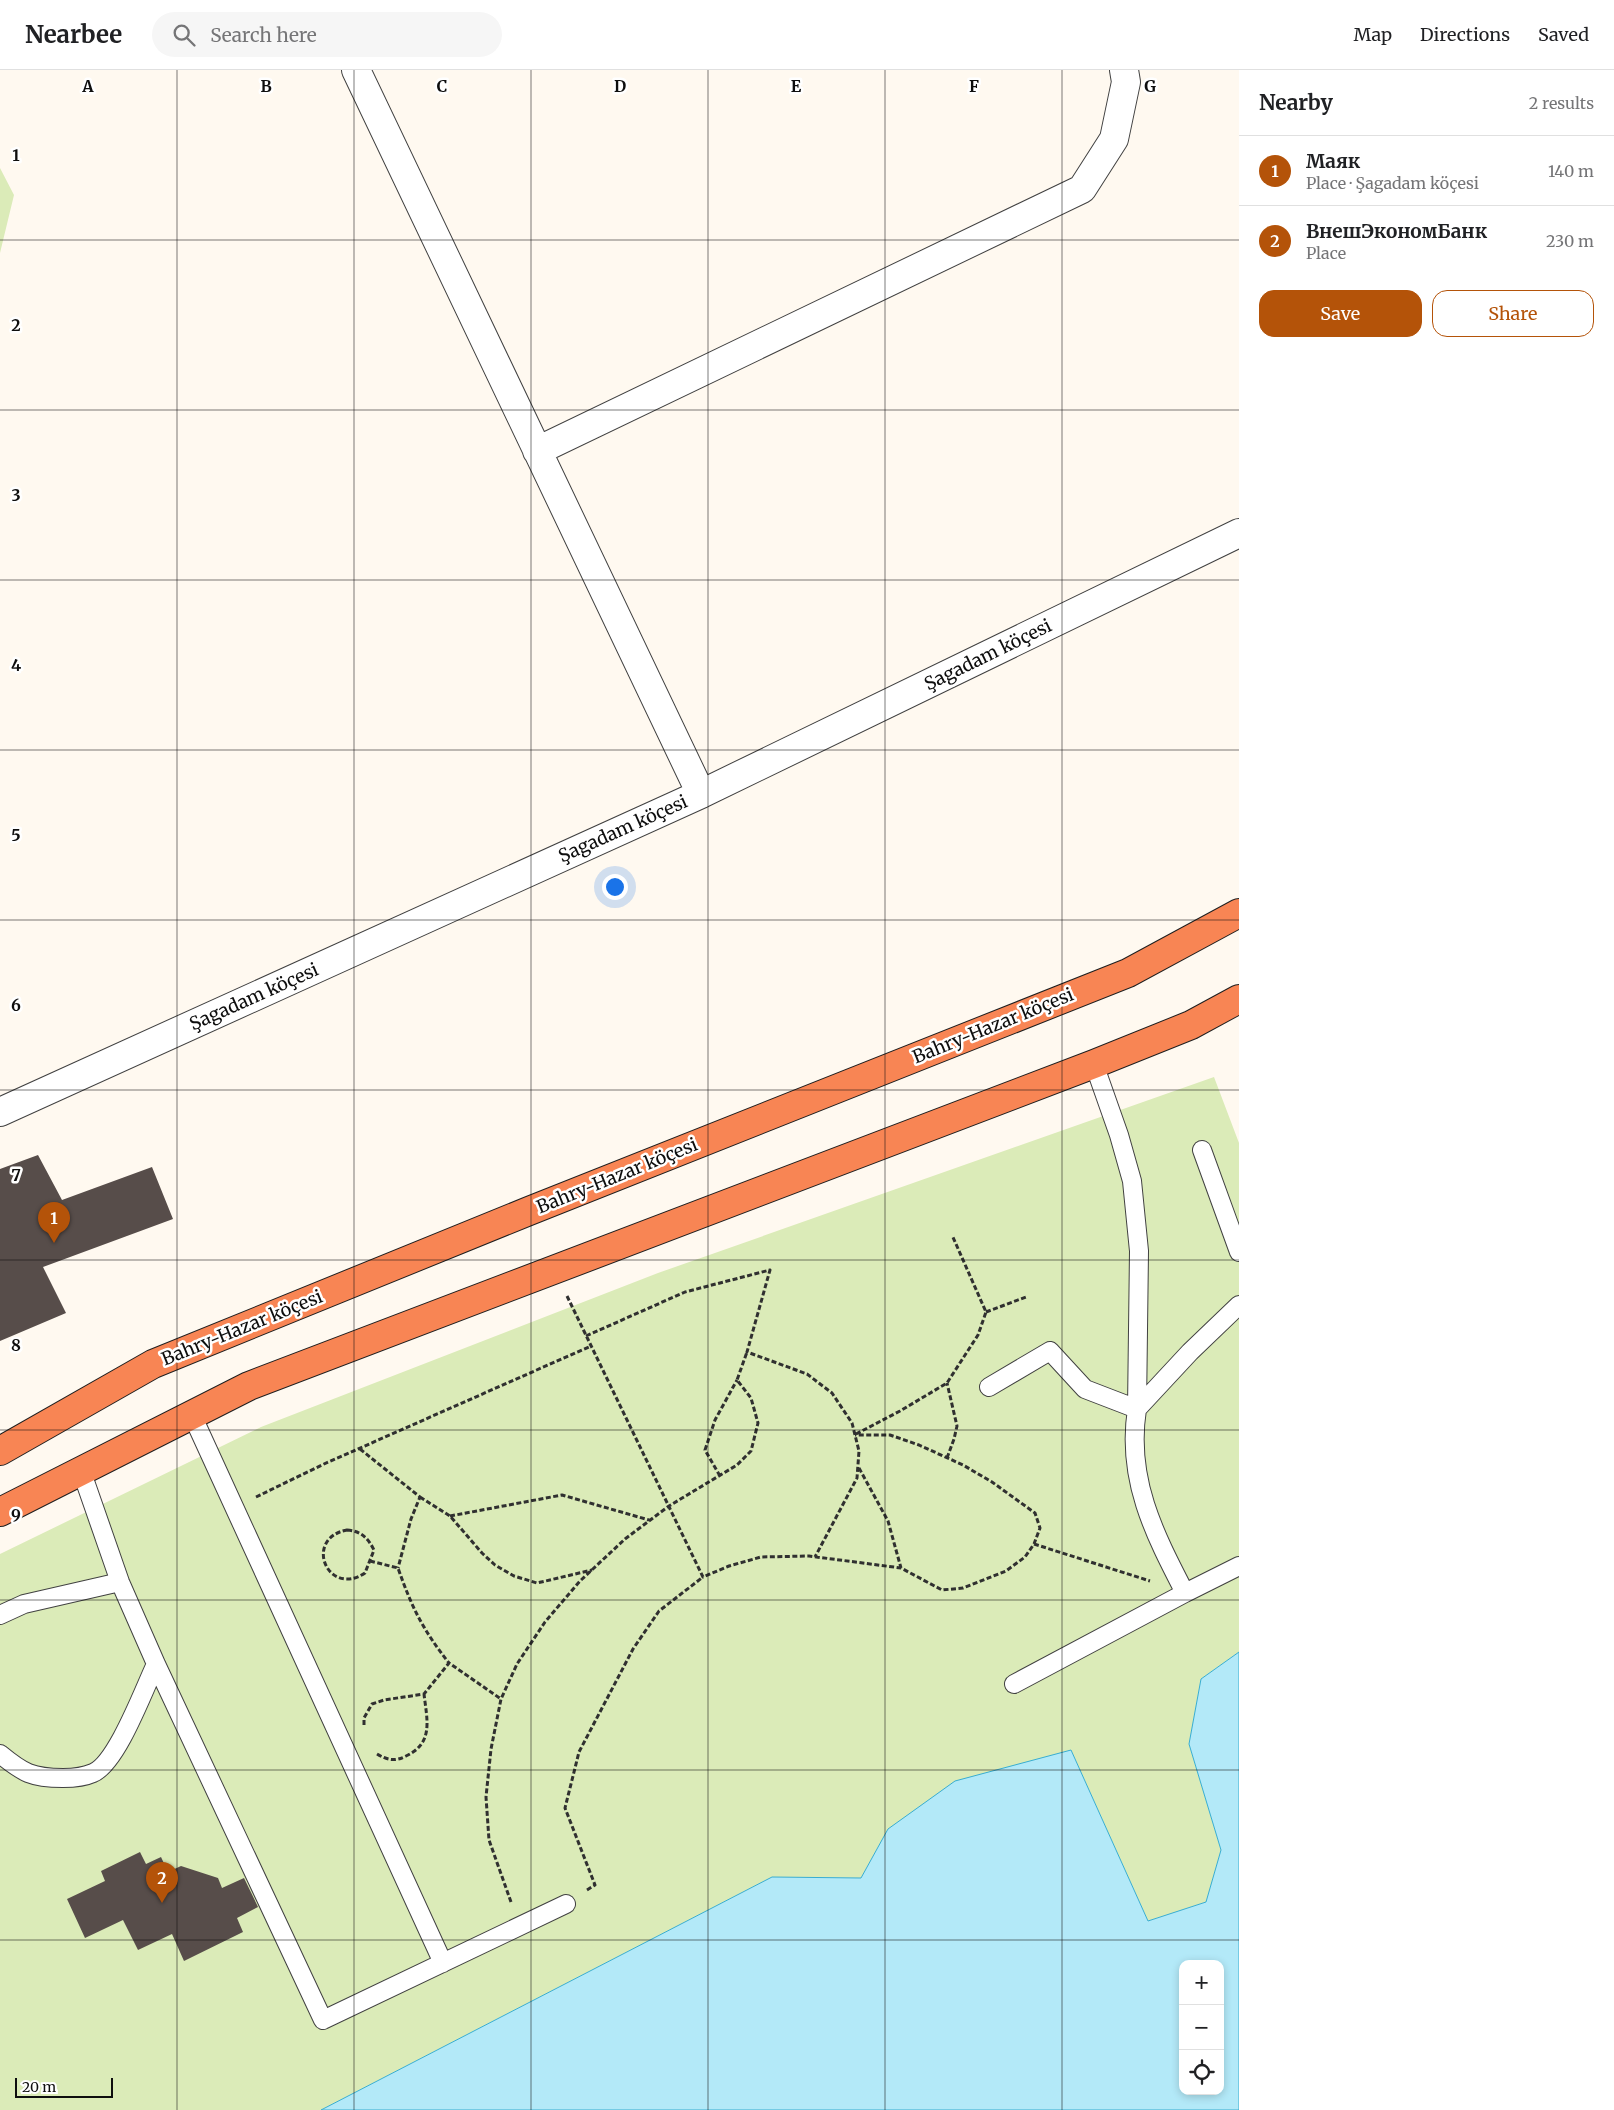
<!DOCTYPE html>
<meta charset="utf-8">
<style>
body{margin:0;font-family:Merriweather,serif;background:#f6f6f6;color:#202124}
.controls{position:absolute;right:15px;bottom:15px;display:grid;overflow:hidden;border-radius:10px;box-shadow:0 2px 8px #0003}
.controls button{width:45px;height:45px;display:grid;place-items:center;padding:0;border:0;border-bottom:1px solid #e0e0e0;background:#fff;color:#202124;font:25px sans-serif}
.scale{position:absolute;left:15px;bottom:12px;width:98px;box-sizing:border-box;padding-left:5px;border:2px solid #0e0e0e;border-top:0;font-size:14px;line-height:18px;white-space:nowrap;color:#0e0e0e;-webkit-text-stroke:4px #fff;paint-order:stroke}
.you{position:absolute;left:614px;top:816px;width:18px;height:18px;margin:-12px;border:4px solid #fff;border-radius:50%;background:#1a73e8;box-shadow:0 0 0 8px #1a73e833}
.badge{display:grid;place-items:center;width:32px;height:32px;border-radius:50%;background:#b45309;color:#fff;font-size:16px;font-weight:700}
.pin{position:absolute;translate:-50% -41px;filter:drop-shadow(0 1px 2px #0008)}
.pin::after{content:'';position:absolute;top:26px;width:18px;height:15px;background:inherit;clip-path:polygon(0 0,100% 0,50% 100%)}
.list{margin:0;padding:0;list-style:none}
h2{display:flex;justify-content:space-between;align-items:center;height:65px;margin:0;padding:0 20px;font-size:21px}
h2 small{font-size:16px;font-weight:400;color:#757577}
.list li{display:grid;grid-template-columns:32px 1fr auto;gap:15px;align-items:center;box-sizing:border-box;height:70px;padding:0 20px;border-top:1px solid #e0e0e0}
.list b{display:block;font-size:19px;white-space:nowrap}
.list p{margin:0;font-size:16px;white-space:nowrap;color:#757577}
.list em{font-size:16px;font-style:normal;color:#757577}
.actions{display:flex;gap:10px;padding:15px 20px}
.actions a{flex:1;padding:11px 0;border:1px solid #b45309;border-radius:15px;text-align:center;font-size:18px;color:#b45309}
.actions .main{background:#b45309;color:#fff}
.icon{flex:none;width:28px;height:28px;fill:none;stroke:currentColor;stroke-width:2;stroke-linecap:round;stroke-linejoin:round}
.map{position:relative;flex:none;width:1239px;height:2040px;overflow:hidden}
header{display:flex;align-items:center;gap:30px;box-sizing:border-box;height:70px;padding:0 25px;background:#fff;border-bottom:1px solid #e0e0e0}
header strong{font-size:24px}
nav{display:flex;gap:28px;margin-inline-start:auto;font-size:18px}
.search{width:350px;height:45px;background:#f6f6f6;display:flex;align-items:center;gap:12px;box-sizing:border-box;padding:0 18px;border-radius:28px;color:#757577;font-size:19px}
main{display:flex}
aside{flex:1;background:#fff}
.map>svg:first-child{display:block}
</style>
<header>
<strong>Nearbee</strong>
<div class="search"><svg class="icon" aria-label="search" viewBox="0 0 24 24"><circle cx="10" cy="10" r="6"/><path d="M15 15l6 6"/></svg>Search here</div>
<nav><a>Map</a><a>Directions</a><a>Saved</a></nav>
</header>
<main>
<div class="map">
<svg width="1239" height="2040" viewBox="0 0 1239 2040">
<rect width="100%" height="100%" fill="#fff9f0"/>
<path fill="#dbebb8" d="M0,98L14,125L0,183Z
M1214,1007L1239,1073V1582L1201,1609L1189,1674L1221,1780L1206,1832L1148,1851L1071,1680L888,1759L861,1808L772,1807L321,2040H0V1484L261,1357L658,1203Z"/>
<path fill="#b3e9f8" stroke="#37add1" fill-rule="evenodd" d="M1239,1582V2040H321L772,1807L861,1808L888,1759L955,1711L1071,1680L1148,1851L1206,1832L1221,1780L1189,1674L1201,1609ZM1183,1894H1220V2021H1183Z"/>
<path fill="#574d4a" d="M38,1085L62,1130L152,1097L173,1149L43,1197L66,1243L0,1271V1099Z
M140,1782L146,1794L161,1787L168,1802L181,1796L218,1808L222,1818L244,1808L258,1837L237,1848L243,1862L184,1891L172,1864L138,1880L123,1850L85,1868L67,1829L105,1811L101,1801Z"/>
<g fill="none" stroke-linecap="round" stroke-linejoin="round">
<g stroke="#414141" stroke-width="20">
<path id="lane" d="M1094,994L1119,1065L1132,1111L1139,1181L1137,1339C1126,1409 1154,1463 1185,1523L1239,1496
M1202,1080L1239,1182
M989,1317L1050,1281L1085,1319L1137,1339L1190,1282L1239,1235
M192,1345L443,1893
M0,1545L24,1534L120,1512
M156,1594L323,1950L566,1834
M1014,1614L1185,1523
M0,1684C23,1703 32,1708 63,1708C72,1708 84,1707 93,1703C117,1693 144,1619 156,1594L120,1512L81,1400"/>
</g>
<g stroke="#414141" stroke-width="30">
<path id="street" d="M356,0L701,724
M537,381L1082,119L1114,69L1126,12L1124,0
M0,1042L701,724L1239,463"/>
</g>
<g stroke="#1f1f1f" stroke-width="30">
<path id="highway" d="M0,1381L153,1294L529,1141L1128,903L1239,843
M0,1442L249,1316L1094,994L1191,955L1239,929"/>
</g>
<path stroke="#303030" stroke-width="3" stroke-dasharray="5 2.5" stroke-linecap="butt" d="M567,1226L703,1507L729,1496L761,1487L809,1486L901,1498L942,1520L963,1518L1006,1501L1025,1487L1034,1474L1040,1458L1035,1443L992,1412L963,1395L919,1375L890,1365H855
M986,1242L1026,1227
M586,1266L685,1222L770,1200L747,1282L807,1304L832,1323L852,1353L859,1381L857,1408L815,1487
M856,1364L900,1341L947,1313L978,1265L986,1242L952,1165
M360,1379L420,1427L411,1449L398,1498
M947,1388L954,1369L957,1356L947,1313
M859,1398L888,1451L901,1498
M720,1406L705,1380L715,1350L737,1310
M256,1427L324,1394L591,1276
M420,1427L450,1446L482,1483L495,1495L514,1506L537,1513L592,1500
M450,1446L562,1425L649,1450
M347,1460C361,1461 368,1468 374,1480L365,1503C327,1528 303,1468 347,1460Z
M1034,1474L1150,1511
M370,1491L398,1498C412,1538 423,1560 449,1593
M364,1655V1648L372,1634L384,1630L424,1624L449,1593L501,1629
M377,1684C387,1690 395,1692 406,1686C434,1673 427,1650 424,1624
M587,1820L595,1815L565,1738L579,1682L633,1579L659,1541L703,1507
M511,1832L489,1770L486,1727L491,1679L501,1629L517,1594L545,1552L580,1511L625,1469L669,1436L737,1395L751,1381L758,1353L751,1328L737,1310L747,1282"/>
<use href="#lane" stroke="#fff" stroke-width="18"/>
<use href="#street" stroke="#fff" stroke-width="28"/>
<use href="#highway" stroke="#f88554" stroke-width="28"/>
</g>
<path fill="none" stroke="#0e0e0e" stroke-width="1" stroke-opacity="0.55" d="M177,0V2040M354,0V2040M531,0V2040M708,0V2040M885,0V2040M1062,0V2040M0,170H1239M0,340H1239M0,510H1239M0,680H1239M0,850H1239M0,1020H1239M0,1190H1239M0,1360H1239M0,1530H1239M0,1700H1239M0,1870H1239"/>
<g text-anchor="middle" stroke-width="5" stroke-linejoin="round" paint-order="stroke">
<g font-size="18" fill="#0e0e0e" stroke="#fff">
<text transform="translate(988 585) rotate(-26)" y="6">Şagadam köçesi</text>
<text transform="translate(623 759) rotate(-24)" y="6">Şagadam köçesi</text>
<text transform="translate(254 927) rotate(-24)" y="6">Şagadam köçesi</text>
<text transform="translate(993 956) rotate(-22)" y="6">Bahry-Hazar köçesi</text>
<text transform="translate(617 1106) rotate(-22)" y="6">Bahry-Hazar köçesi</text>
<text transform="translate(242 1258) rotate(-22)" y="6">Bahry-Hazar köçesi</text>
</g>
</g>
<g font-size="16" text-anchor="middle" font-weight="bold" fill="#0e0e0e" stroke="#fff" stroke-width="5" stroke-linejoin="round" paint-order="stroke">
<text x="88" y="22">A</text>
<text x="266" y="22">B</text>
<text x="442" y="22">C</text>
<text x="620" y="22">D</text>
<text x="796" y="22">E</text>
<text x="974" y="22">F</text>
<text x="1150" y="22">G</text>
<text x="16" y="91">1</text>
<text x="16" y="261">2</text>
<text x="16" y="431">3</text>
<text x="16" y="601">4</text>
<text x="16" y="771">5</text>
<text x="16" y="941">6</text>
<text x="16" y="1111">7</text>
<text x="16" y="1281">8</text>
<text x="16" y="1451">9</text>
</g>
</svg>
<div class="controls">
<button>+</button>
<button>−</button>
<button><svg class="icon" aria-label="locate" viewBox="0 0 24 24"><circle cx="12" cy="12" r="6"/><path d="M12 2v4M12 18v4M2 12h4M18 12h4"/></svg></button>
</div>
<div class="scale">20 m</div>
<div class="you"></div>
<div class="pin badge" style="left:54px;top:1173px">1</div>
<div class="pin badge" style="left:162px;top:1833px">2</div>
</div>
<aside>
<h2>Nearby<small>2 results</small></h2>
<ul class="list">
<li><span class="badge">1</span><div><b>Маяк</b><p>Place · Şagadam köçesi</p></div><em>140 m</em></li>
<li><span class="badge">2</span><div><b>ВнешЭкономБанк</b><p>Place</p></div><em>230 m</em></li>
</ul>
<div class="actions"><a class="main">Save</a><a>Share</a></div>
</aside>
</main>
